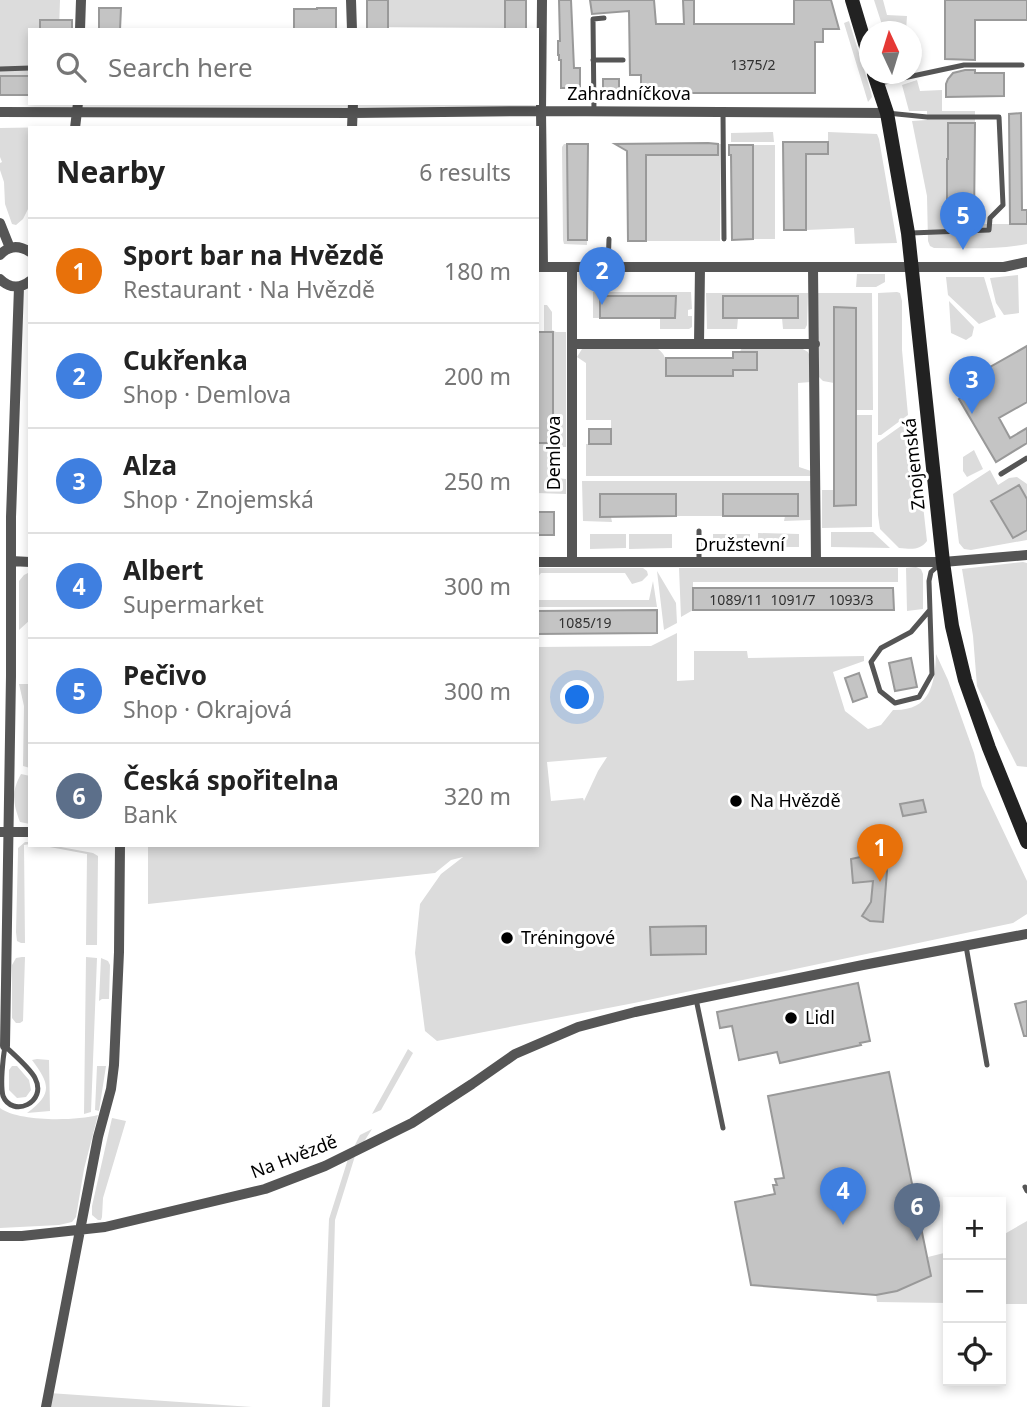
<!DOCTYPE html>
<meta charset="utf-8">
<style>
body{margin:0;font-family:"Noto Sans",sans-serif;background:#f2f2f2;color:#222}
.controls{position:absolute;right:21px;bottom:21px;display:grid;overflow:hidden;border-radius:0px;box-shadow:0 4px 10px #0003}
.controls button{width:63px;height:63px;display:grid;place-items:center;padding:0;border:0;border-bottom:2px solid #e0e0e0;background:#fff;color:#222;font:35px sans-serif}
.compass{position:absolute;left:859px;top:21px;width:63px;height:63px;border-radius:50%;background:#fff;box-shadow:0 4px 10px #0003;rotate:356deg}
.you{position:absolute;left:578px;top:698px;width:24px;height:24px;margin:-18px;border:5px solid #fff;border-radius:50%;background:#1a73e8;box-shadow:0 0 0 10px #1a73e833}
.badge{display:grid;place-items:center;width:46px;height:46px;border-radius:50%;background:#000;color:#fff;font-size:23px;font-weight:700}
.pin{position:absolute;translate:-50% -58px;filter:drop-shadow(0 2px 4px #0008)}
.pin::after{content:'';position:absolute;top:37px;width:24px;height:21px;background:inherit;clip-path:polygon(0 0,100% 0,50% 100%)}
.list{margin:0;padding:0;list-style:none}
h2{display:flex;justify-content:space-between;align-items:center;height:91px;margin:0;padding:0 28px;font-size:30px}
h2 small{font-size:23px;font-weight:400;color:#767676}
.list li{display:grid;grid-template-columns:46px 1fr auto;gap:21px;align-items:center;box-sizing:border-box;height:105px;padding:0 28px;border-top:2px solid #e0e0e0}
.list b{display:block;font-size:26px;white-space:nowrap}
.list p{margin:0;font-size:23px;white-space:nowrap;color:#767676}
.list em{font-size:23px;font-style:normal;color:#767676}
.icon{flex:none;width:38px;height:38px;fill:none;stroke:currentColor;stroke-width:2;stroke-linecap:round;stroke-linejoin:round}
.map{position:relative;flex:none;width:1027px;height:1407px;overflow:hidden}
.search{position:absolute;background:#fff;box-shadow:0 4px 10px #0003;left:28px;top:28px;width:511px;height:77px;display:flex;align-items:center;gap:18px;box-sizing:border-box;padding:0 24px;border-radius:0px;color:#767676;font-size:26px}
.panel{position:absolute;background:#fff;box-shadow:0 4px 10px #0003;left:28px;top:126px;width:511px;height:721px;border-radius:0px}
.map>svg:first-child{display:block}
</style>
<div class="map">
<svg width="1027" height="1407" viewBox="0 0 1027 1407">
<rect width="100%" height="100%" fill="#fff"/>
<path fill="#dcdcdc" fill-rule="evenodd" d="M0,0H60L59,30H30V95H0Z
M388,0H505V28L388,27Z
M874,0H883L887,15L907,16L906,31H884Z
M849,21L871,92L872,97L868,102L844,23Z
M917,80L920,91L942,90V111H975V123H948V159L947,160V224H1027V244C996,250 965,248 934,248L930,246L928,241L927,196L912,121L927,120V111H909L902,85Z
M59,127L60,128H30V205L23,219L16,225L12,224L5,204L4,182L0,170V163L2,162L0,157V128Z
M773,132L774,142H731V133Z
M828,132L877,134L879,139L897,243L855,244L854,228L806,230V154H828Z
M647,143H660V155H711V144H721L720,241H646Z
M564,144H567L568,240H587V245L564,244L563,240L562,147Z
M753,145H775V239H753Z
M857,274H885V282L876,287H856Z
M1018,275L1019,313L1004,315L996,303L990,278Z
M946,277H984L996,317L979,324L948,295Z
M593,292H691L692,309L688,310V316H692V327L689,329H660V318H675V296H600V318H593Z
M897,292L900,293L902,301V350L908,415L881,435H878V293Z
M706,293H808L807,325L805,329H783L782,318H798V296H723V318H738L737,329H707Z
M818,293H872L873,410H856V308H834V383L823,381L819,377Z
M949,301L974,327L972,336L966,340L951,333Z
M544,305H547L552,312V330L556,332H566V447H557L556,478L566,479V494L537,493V443L553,442V332H544Z
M586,348L658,349C668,356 666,365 666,376H732L733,370H757V353H739L742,348H801L808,352L811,359V382L798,383L799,467L811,471V476H586V444L611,443V420H586V363L577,357L582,349Z
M856,415H872V527L822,528V490H834V506L856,505Z
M908,421L912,448L920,478L927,541C919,551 911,549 899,548L880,529L878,515L877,443Z
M974,450L983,469L967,477L963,471V457Z
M990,470L998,485L1009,478L1017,477L1027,484V499L1018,485L991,501L1013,538L1027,530V540L971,550L964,549L959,543L953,494Z
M582,481H811L810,520L784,521L785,516H798V494H723V516H676L675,494H600L611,517L612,522L583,521Z
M831,532H873L890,548L831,547Z
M758,533L799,534V547H758Z
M590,534H626V548L590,549Z
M629,534H672V548L629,549Z
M713,534H750V548L713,549Z
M1023,562L1027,563V767L1017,766L977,686L973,636L962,569Z
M916,567L921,569L923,574V609L907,611L906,568Z
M537,568H643L647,571L648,575L642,581L632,584L625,573H541L537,578Z
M679,568H898V582H693V610L681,617Z
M657,571L676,603L677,623L664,630Z
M30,572V620L19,630V581L24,575Z
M653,581L657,607H537V600H649Z
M677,633V681L694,680V651H747L748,658L864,656V661L833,672L845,711L868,729L881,725L893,710C930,711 935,685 936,654L948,680L974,753L982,786L1027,881V914L1013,923L634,1003L437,1041L425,1031L415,953L420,904L441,874L463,857L451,860L435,873L148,904V845H537V647L651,646ZM607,757L598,771L584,801L583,798L551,801L547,762Z
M19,684H30V768L23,766L24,706Z
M21,774L30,776V824L20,822C13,803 11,792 21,774Z
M25,842H30V844L24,845L25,943H21L17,941L16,932L18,853V848Z
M39,845H50L93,853L98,856L97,945H86L87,854Z
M22,957H25L23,1021L20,1023H16L12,1018V965L16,958Z
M86,957L97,958L91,1112L84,1114Z
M101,958L108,961L110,965L109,999H102L99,1001Z
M408,1049L413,1053L381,1110L372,1114Z
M37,1059L49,1060L50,1111L27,1113C53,1094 50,1084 32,1060Z
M12,1066H17L29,1080L31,1090L26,1097L17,1098L9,1090V1070Z
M97,1066H106L99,1111L95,1110Z
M0,1108C19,1122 75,1121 98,1115L84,1169L76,1217L72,1222L59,1225L0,1228Z
M112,1118L126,1121L103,1198L102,1217L101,1220H98L92,1215V1206Z
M372,1129L355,1156L335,1220L330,1407H322L329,1219L348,1159L360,1135Z
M1027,1221V1304H1001V1236Z
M948,1252V1303L877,1302L876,1295L897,1291L931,1276L928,1257Z
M49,1393L252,1407H46Z"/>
<path fill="#c4c4c4" stroke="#999" stroke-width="2" d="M367,0H388V30H367Z
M505,0H526V30H505Z
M559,0H571L574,68H580V88H561V60H559V55H558V41H560Z
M590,0H654L656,24H684L683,0H694V24H794V0H831L839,29H823V42H815V93H641V75H630L629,11L592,14Z
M945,0H1027V20H975V60L945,59Z
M99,8H121L120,30H99Z
M317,8H336V30H294V9H317Z
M40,20H72V30H40Z
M965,70H975V73H1004V96L946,97V84L948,79L953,73Z
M0,76H30V95H0Z
M603,79H619V92H603Z
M1021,113L1022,210H1027V224H1010L1009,114Z
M948,123H975L974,224H947V159H948Z
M783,142H828V154H806V230H784Z
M708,143L718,144V155H646V241H628L627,151L615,144Z
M567,144H588L587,240H568Z
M729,145H753V239L732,240L731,155H729Z
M600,296H676L675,318H600Z
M723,296H798V318H723Z
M834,307L856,308V505L834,506Z
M537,332H553V443H537Z
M1027,346V402L999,418L1010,438L1027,428V443L996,462L959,399L969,393L965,386L984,374L983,371Z
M733,352H757V370H733V376H666V358H733Z
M589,429H611V444H589Z
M1019,485L1027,499V530L1013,538L991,501Z
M600,494H676V516L600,517Z
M723,494H798V516H723Z
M537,512H554V535H537Z
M693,588H893L894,610H693Z
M657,610V633L537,634V611Z
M911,658L917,687L895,691L889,663Z
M859,673L867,697L853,702L845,678Z
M923,800L926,812L903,816L900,804Z
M883,852L887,871L883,922L870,921L862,916L871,902L873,881L853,883L851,859Z
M706,926V954L651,955L650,927Z
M858,983L870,1041L860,1043L861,1045L780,1063L777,1052L739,1060L732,1026L720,1028L717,1012Z
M1027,1001V1036H1024L1015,1004Z
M889,1072L931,1276L897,1291L876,1295L751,1285L735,1202L775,1194L773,1185H777L775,1179L784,1178L768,1096Z"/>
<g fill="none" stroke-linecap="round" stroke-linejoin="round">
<path stroke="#555" stroke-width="5" d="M593,60H623
M0,69L30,68
M880,83L964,65H1022
M594,112L593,19L604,18
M723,113L724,239
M887,113L927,117H999L1003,205L990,218L989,230L911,233
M608,267L609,239
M1001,474L1027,458
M699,562V531
M929,611L911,632L881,648L871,662L880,691L895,703L919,697L932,674L929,581L931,572L940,564
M966,946L987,1065
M696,999L723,1128
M5,1046C13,1054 30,1068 35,1078C48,1103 12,1118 3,1096C0,1084 3,1058 5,1046Z
M1025,1187L1027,1191"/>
<path stroke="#555" stroke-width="10" d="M351,0L352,30
M542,0L541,111L543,267
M80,30L81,0
M0,112L353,113L541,111L887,113
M75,128L78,103
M352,128L353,103
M0,223L10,248
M0,255C9,245 19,245 30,252
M537,267H1004L1027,262
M572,267V562
M813,267L816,562
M0,279C9,288 20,289 30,281
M572,344H815
M699,344L700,267
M11,561L30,562
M537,562H943L1027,555
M0,832H30
M5,1046L11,676V517L19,287
M0,1236H22L105,1227L265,1189L325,1166L412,1123L472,1084L515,1054L578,1027L635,1012L696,999L863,965L1027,934
M46,1407L98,1137L111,1089L114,1065L119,952L120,845"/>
<path stroke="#222" stroke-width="14" d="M852,0L870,60
M874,74L887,113L908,233L943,562L952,626L965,680L989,748L1027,842"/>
</g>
<g fill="#000" stroke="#fff" stroke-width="2.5">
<circle cx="736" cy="801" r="7"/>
<circle cx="507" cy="938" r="7"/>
<circle cx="791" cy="1018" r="7"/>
</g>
<g text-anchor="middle" stroke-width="6" stroke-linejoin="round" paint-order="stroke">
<g font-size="14" fill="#313131">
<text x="753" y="70">1375/2</text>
<text x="736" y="605">1089/11</text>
<text x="793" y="605">1091/7</text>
<text x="851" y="605">1093/3</text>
<text x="585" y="628">1085/19</text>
</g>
<g font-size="18" fill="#000" stroke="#fff">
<text x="629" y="100">Zahradníčkova</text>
<text transform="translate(554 453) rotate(-90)" y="6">Demlova</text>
<text transform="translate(914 464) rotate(-96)" y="6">Znojemská</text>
<text x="740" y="551">Družstevní</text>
<text transform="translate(294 1157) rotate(-21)" y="6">Na Hvězdě</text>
</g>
<g font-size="18" fill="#000" stroke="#fff" text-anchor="start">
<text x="750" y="807">Na Hvězdě</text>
<text x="521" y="944">Tréningové</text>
<text x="805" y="1024">Lidl</text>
</g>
</g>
</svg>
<div class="controls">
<button>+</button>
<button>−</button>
<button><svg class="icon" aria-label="locate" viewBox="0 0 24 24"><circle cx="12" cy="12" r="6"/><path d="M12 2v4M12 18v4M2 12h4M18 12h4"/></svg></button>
</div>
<svg class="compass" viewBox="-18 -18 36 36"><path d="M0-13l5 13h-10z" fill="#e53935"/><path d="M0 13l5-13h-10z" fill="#767676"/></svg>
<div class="you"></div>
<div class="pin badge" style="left:880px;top:882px;background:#e8710a">1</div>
<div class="pin badge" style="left:602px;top:305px;background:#3f7fe0">2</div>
<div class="pin badge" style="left:972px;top:414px;background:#3f7fe0">3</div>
<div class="pin badge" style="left:843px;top:1225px;background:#3f7fe0">4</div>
<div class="pin badge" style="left:963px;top:250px;background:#3f7fe0">5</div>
<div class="pin badge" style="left:917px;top:1241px;background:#5c6f8a">6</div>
<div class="search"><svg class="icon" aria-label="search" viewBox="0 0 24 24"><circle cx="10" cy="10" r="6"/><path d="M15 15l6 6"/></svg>Search here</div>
<section class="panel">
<h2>Nearby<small>6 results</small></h2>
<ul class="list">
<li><span class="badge" style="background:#e8710a">1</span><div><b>Sport bar na Hvězdě</b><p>Restaurant · Na Hvězdě</p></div><em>180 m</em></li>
<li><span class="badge" style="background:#3f7fe0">2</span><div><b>Cukřenka</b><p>Shop · Demlova</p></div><em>200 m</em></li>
<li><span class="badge" style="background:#3f7fe0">3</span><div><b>Alza</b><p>Shop · Znojemská</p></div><em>250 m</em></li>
<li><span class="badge" style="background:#3f7fe0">4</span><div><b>Albert</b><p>Supermarket</p></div><em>300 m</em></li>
<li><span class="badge" style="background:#3f7fe0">5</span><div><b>Pečivo</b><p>Shop · Okrajová</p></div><em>300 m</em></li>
<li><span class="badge" style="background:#5c6f8a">6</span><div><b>Česká spořitelna</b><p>Bank</p></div><em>320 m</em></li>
</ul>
</section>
</div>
